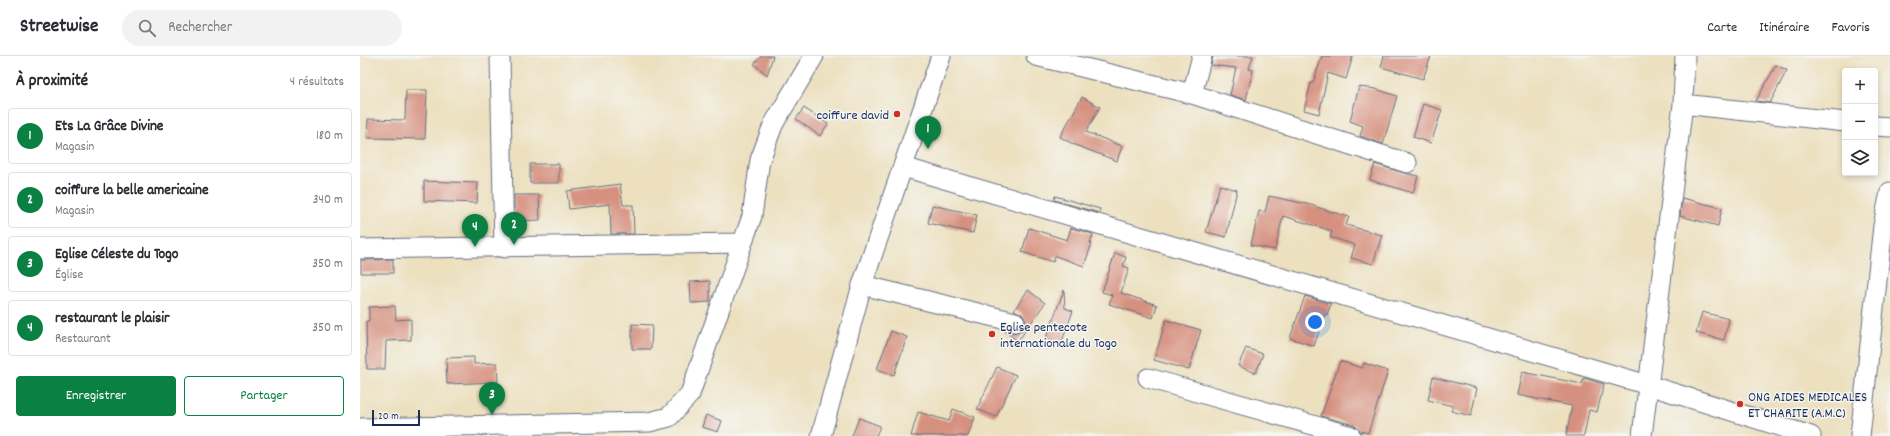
<!DOCTYPE html>
<html lang="fr">
<meta charset="utf-8">
<style>
body{margin:0;font-family:Dekko,sans-serif;background:#f2f2f3;color:#2b2b33}
.controls{position:absolute;right:12px;top:12px;display:grid;overflow:hidden;border-radius:4px;box-shadow:0 2px 6px #0003}
.controls button{width:36px;height:36px;display:grid;place-items:center;padding:0;border:0;border-bottom:1px solid #e1e1e2;background:#fff;color:#2b2b33;font:20px sans-serif}
.scale{position:absolute;left:12px;bottom:10px;width:48px;box-sizing:border-box;padding-left:4px;border:2px solid #1b2f5e;border-top:0;font-size:11px;line-height:14px;white-space:nowrap;color:#1b2f5e;-webkit-text-stroke:3px #f6f6f2;paint-order:stroke}
.you{position:absolute;left:955px;top:266px;width:14px;height:14px;margin:-10px;border:3px solid #fff;border-radius:50%;background:#1a73e8;box-shadow:0 0 0 6px #1a73e833}
.badge{display:grid;place-items:center;width:26px;height:26px;border-radius:50%;background:#0b8043;color:#fff;font-size:13px;font-weight:700}
.pin{position:absolute;translate:-50% -33px;filter:drop-shadow(0 1px 2px #0008)}
.pin::after{content:'';position:absolute;top:21px;width:14px;height:12px;background:inherit;clip-path:polygon(0 0,100% 0,50% 100%)}
.list{margin:0;padding:0;list-style:none}
h2{display:flex;justify-content:space-between;align-items:center;height:52px;margin:0;padding:0 16px;font-size:17px}
h2 small{font-size:13px;font-weight:400;color:#7c7c81}
.list li{display:grid;grid-template-columns:26px 1fr auto;gap:12px;align-items:center;box-sizing:border-box;height:56px;margin:0 8px 8px;padding:0 8px;border:1px solid #e1e1e2;border-radius:4px}
.list b{display:block;font-size:15px;white-space:nowrap}
.list p{margin:0;font-size:13px;white-space:nowrap;color:#7c7c81}
.list em{font-size:13px;font-style:normal;color:#7c7c81}
.actions{display:flex;gap:8px;padding:12px 16px}
.actions a{flex:1;padding:9px 0;border:1px solid #0b8043;border-radius:4px;text-align:center;font-size:14px;color:#0b8043}
.actions .main{background:#0b8043;color:#fff}
.icon{flex:none;width:22px;height:22px;fill:none;stroke:currentColor;stroke-width:2;stroke-linecap:round;stroke-linejoin:round}
.map{position:relative;flex:none;width:1530px;height:380px;overflow:hidden}
header{display:flex;align-items:center;gap:24px;box-sizing:border-box;height:56px;padding:0 20px;background:#fff;border-bottom:1px solid #e1e1e2}
header strong{font-size:19px}
nav{display:flex;gap:22px;margin-inline-start:auto;font-size:14px}
.search{width:280px;height:36px;background:#f2f2f3;display:flex;align-items:center;gap:10px;box-sizing:border-box;padding:0 14px;border-radius:22px;color:#7c7c81;font-size:15px}
main{display:flex}
aside{flex:1;background:#fff}
.map>svg:first-child{display:block}
</style>
<header>
<strong>Streetwise</strong>
<div class="search"><svg class="icon" aria-label="search" viewBox="0 0 24 24"><circle cx="10" cy="10" r="6"/><path d="M15 15l6 6"/></svg>Rechercher</div>
<nav><a>Carte</a><a>Itinéraire</a><a>Favoris</a></nav>
</header>
<main>
<aside>
<h2>À proximité<small>4 résultats</small></h2>
<ul class="list">
<li><span class="badge">1</span><div><b>Ets La Grâce Divine</b><p>Magasin</p></div><em>180 m</em></li>
<li><span class="badge">2</span><div><b>coiffure la belle americaine</b><p>Magasin</p></div><em>340 m</em></li>
<li><span class="badge">3</span><div><b>Eglise Céleste du Togo</b><p>Église</p></div><em>350 m</em></li>
<li><span class="badge">4</span><div><b>restaurant le plaisir</b><p>Restaurant</p></div><em>350 m</em></li>
</ul>
<div class="actions"><a class="main">Enregistrer</a><a>Partager</a></div>
</aside>
<div class="map">
<svg width="1530" height="380" viewBox="0 0 1530 380">
<rect width="100%" height="100%" fill="#f6f6f2"/>
<filter id="ink" filterUnits="userSpaceOnUse"><feTurbulence type="fractalNoise" baseFrequency=".025" numOctaves="2"/><feDisplacementMap in="SourceGraphic" scale="8" xChannelSelector="R" yChannelSelector="G"/><feConvolveMatrix kernelMatrix="1 2 1 2 8 2 1 2 1" color-interpolation-filters="sRGB"/></filter>
<filter id="wash" filterUnits="userSpaceOnUse"><feTurbulence type="fractalNoise" baseFrequency=".012" numOctaves="4" result="noise"/><feDisplacementMap in="SourceGraphic" scale="16" xChannelSelector="R" yChannelSelector="G"/><feGaussianBlur stdDeviation="0.9" result="paint"/><feColorMatrix in="noise" values="0 0 0 0 0 0 0 0 0 0 0 0 0 0 0 0 0 1.4 0 .05"/><feComposite in="paint" operator="in"/></filter>
<g filter="url(#wash)">
<rect width="100%" height="100%" fill="#ece0bf"/>
<g id="blocks">
<path fill="#d6907f" d="M401,0H413L407,19L394,8Z
M853,0H893L889,13L893,14L886,44L870,39L876,12L851,9Z
M962,0H993L986,23L968,17L959,58L944,54L951,27H953Z
M1024,0H1071L1063,23L1021,11Z
M1416,9L1427,14L1410,47L1396,45Z
M999,31L1016,33L1037,40L1023,88L1000,80L1003,70L990,65Z
M46,34H67L65,83L7,82L8,63L45,64Z
M722,41L740,51L726,76L762,90L757,105L713,88L700,81Z
M1063,48L1082,54L1071,87L1053,81Z
M444,52L468,68L460,80L436,63Z
M170,108H199V127H170Z
M1015,108L1044,117L1058,120L1053,137L1010,124Z
M64,125L118,127L117,147L64,145Z
M260,128L263,149H273L274,178H251L250,148L209,153L207,135Z
M860,129L877,134L866,181L846,176Z
M154,139H179L180,164L154,165Z
M695,140L740,153L739,157L694,144Z
M909,140L947,148L989,161L986,169L1022,179L1013,208L991,202L995,189L970,181L972,175L923,160L915,194L891,189L899,155L905,156Z
M1322,142L1362,152L1358,170L1320,160Z
M572,149L617,159L613,177L568,167Z
M669,172L707,184L711,172L733,178L730,187H732L724,210L695,200L693,206L662,196Z
M755,197L766,201L763,210L769,212L761,237L797,249L793,262L749,248L752,239L742,236Z
M33,203V217H1V204Z
M350,225V246L331,247L330,226Z
M668,234L685,247L658,285L644,275L658,277L663,273L666,268L665,263L662,258L654,254Z
M704,234L705,252L713,255L701,288L686,282Z
M945,240L971,248L967,259L965,258L954,290L930,282Z
M35,250L36,264L51,263V284L26,285L25,313H7L6,265H9V251Z
M1342,256L1369,263L1364,284L1336,277Z
M806,264L841,274L829,314L794,304Z
M272,268L292,269L291,293H272Z
M531,275L547,281L534,319L517,313Z
M886,292L903,298L896,317L878,310Z
M114,301V308L137,307L138,326L87,328L86,302Z
M980,305L1002,312L1004,307L1028,315L1008,377L1000,375L994,369L961,360Z
M637,311L656,319L636,361L617,353Z
M1162,316L1222,328L1224,322L1244,328L1237,356L1229,354L1224,380H1206L1212,350L1157,339Z
M1073,321L1117,332L1111,360L1091,355L1093,350L1068,344Z
M593,353L615,361L608,380H551L558,356L589,365Z
M346,359L362,365L358,376L342,371Z
M499,362L520,370L516,380H492Z"/>
</g>
</g>
<g filter="url(#ink)">
<use href="#blocks" fill-opacity="0" stroke="#646d80" stroke-width="1"/>
<g fill="none" stroke-linecap="round" stroke-linejoin="round">
<g stroke="#646d80" stroke-width="21">
<path id="minor" d="M140,0L144,192
M676,0L832,38L1047,107
M832,38L842,0
M1323,48L1485,66
M1515,70L1530,71
M543,111L1288,329L1451,380
M0,193L381,187
M502,229L655,266
M788,322L991,380
M0,372L289,366L309,361L330,338L392,160L400,104L413,69L454,0
M461,380L502,229L581,0
M1282,380L1323,48L1325,0
M1500,380L1523,170L1530,136"/>
</g>
<use href="#minor" stroke="#fff" stroke-width="19"/>
</g>
</g>
<g fill="#c8321e" stroke="#f6f6f2" stroke-width="1.5">
<circle cx="537" cy="58" r="4"/>
<circle cx="632" cy="278" r="4"/>
<circle cx="1380" cy="348" r="4"/>
</g>
<g text-anchor="middle" stroke-width="3" stroke-linejoin="round" paint-order="stroke">
<g font-size="14" fill="#1b2f5e" stroke="#f6f6f2" text-anchor="start">
<text x="529" y="63" text-anchor="end">coiffure david</text>
<text x="640" y="275">Eglise pentecote<tspan x="640" dy="16">internationale du Togo</tspan></text>
<text x="1388" y="345">ONG AIDES MEDICALES<tspan x="1388" dy="16">ET CHARITE (A.M.C)</tspan></text>
</g>
</g>
</svg>
<div class="controls">
<button>+</button>
<button>−</button>
<button><svg class="icon" aria-label="layers" viewBox="0 0 24 24"><path d="M12 4l9 5-9 5-9-5zM3 14l9 5 9-5"/></svg></button>
</div>
<div class="scale">20 m</div>
<div class="you"></div>
<div class="pin badge" style="left:568px;top:93px">1</div>
<div class="pin badge" style="left:154px;top:189px">2</div>
<div class="pin badge" style="left:132px;top:359px">3</div>
<div class="pin badge" style="left:115px;top:191px">4</div>
</div>
</main>
